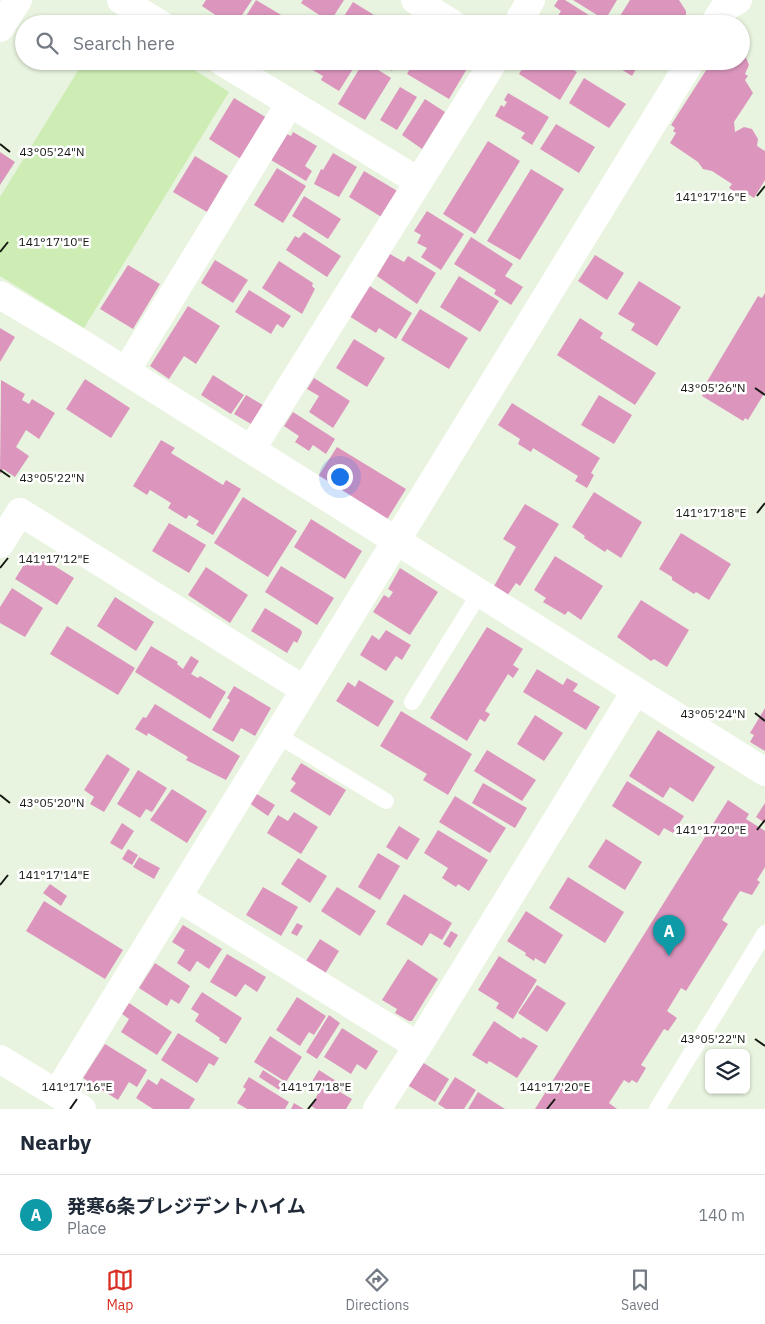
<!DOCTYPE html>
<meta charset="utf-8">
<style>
body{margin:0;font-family:"IBM Plex Sans","Noto Sans JP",sans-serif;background:#f2f2f3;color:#1f2937}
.controls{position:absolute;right:15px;bottom:15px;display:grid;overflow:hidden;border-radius:8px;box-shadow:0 1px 4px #0004}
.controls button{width:45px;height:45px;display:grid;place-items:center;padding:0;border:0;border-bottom:1px solid #e0e1e3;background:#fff;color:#1f2937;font:25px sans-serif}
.you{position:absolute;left:339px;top:476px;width:18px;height:18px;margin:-12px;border:4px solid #fff;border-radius:50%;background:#1a73e8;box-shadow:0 0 0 8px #1a73e833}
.badge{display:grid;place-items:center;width:32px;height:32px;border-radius:50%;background:#d93025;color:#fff;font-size:16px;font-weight:700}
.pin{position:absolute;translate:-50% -41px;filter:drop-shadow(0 1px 2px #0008)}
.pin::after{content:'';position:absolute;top:26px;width:18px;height:15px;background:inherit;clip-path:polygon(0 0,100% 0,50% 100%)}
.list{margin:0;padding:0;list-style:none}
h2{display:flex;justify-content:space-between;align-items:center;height:65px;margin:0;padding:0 20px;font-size:21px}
h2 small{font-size:16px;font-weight:400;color:#747a83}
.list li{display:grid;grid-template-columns:32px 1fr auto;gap:15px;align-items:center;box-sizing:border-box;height:80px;padding:0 20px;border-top:1px solid #e0e1e3}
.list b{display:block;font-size:19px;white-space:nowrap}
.list p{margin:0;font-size:16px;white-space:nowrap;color:#747a83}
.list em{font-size:16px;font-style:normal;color:#747a83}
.icon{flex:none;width:28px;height:28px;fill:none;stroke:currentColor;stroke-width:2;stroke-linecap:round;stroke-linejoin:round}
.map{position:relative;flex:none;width:765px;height:1109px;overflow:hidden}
.search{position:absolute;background:#fff;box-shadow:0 1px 4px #0004;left:15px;right:15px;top:15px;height:55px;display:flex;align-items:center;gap:12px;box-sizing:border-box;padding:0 18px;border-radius:28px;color:#747a83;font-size:19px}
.sheet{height:145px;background:#fff}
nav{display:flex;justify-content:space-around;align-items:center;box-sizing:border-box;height:70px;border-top:1px solid #e0e1e3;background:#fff;font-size:14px;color:#747a83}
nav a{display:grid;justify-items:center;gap:2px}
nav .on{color:#d93025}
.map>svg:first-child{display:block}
</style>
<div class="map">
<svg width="765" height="1109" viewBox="0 0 765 1109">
<rect width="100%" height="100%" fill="#e8f4df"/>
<path fill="#ceedb5" d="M84,61H180L229,92L84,328L0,276V197Z"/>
<path fill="#dc96be" d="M206,0H252L236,24H229L202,6Z
M256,0L288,19L286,24H241Z
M303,0H344L330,22L301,3Z
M558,0H565L603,24H549L553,17L556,19L561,11L554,6Z
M573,0H617L605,20Z
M630,0H679L686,11V24H615Z
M353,2L387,23L389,20L396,24H339Z
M741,52L745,55L749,65L745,74L748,76L745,80L753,93L734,122L735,132L744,127L752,129L758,139L757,146L765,151V180L754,198L746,193L743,198L729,188L732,184L712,171L703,169L698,162L670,143L676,133L673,131L675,128L671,125L712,61H741Z
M294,61H312L307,69Z
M315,61H358L339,91L321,80L323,76L311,69Z
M364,61L391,78L365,120L338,104Z
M377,61H398L392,71Z
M414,61H470L471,62L449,99L407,74Z
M527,61H559L577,72L560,100L519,74Z
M603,61H647L645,65L640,62L632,76L616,66L605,68Z
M584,78L626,104L609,128L569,103Z
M400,87L417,97L397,130L380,120Z
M508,93L549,117L532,145L521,138L525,133L495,116L501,105L504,107L507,102L504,100Z
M234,98L267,118L241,159L209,139Z
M425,99L445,112L422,149L402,135Z
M556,124L595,147L579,173L540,149Z
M293,132L317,146L305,166L312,171L306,181L271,160L287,134L291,136Z
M488,141L520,161L475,234L443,214Z
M0,152L15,162L0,185Z
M333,153L357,167L339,197L314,184L321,169L323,170Z
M195,156L228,176L207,212L173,192Z
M277,168L306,186L283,223L254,205Z
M531,169L564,189L520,260L487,241Z
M364,171L404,195L388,221L349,197Z
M304,196L341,219L328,239L292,216Z
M427,211L464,234L441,270L421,257L427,248L417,243L421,235L414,231Z
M304,232L341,256L327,277L286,250L295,236L299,238Z
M471,237L513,264L505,276L523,287L511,305L494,294L496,290L454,264Z
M390,254L404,262L408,256L436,273L417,304L377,276Z
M595,255L624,273L607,300L578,281Z
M215,260L248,280L233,303L201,283Z
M279,261L313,283L312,286L315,289L302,314L262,288Z
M128,265L160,284L133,329L100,309Z
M459,276L499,301L480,332L440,307Z
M639,281L681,307L657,346L631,330L635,324L618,314Z
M368,285L412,313L396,339L379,328L376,333L349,316Z
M249,290L291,316L283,328L277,324L271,334L235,312Z
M765,293V392L748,420L745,418L743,421L702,396L704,392L702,390L758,296L762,298Z
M188,306L220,326L196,364L184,356L169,379L150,366Z
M420,309L468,338L449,369L401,340Z
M580,318L603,333L600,338L656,373L635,405L557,355Z
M0,328L15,337L0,362Z
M354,339L385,358L367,387L336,368Z
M213,375L244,395L231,414L201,395Z
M314,378L350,401L333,428L309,412L319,396L307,389Z
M85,379L130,408L111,438L66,409Z
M1,380L25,394L22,400L29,404L32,399L55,413L39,439L26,430L16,447L29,456L15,477L3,469L0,474Z
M246,395L263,405L251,424L234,414Z
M599,395L632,415L614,444L581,425Z
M512,403L600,458L591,473L594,475L587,488L575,481L578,476L533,448L531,452L518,444L520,439L498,425Z
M293,412L335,439L326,454L313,445L309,451L295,442L299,436L284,426Z
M161,440L175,448L171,453L223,485L226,480L241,489L213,535L196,525L199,521L189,515L186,519L168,508L171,503L150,490L147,495L133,486Z
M337,447L406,489L386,521L317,478Z
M594,492L642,522L621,558L607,549L605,552L584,538L585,536L572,527Z
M243,497L297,531L268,577L214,543Z
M525,504L559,524L520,586L516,583L507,596L493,588L516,547L503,539Z
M311,519L362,551L345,579L294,547Z
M169,523L206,545L189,573L152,551Z
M681,533L731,564L709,600L696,592L694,594L672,580V577L659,569Z
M32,552L74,578L57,605L15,579Z
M555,556L603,586L581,620L568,611L565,615L543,602L546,598L534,590Z
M281,566L334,598L317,625L265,592Z
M206,567L248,595L230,623L188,595Z
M400,568L438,592L410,635L373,612L384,595L389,598L393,592L388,589Z
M12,588L43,608L25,637L0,623V607Z
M115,597L154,622L136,651L97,626Z
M641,600L689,630L667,667L654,659L651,661L617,637Z
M265,608L301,630L302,633L297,643L294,641L287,653L251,631Z
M67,626L135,668L118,695L50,654Z
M487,627L523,649L513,665L519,669L513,678L508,674L485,711L490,714L485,722L480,719L467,741L430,718Z
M386,630L411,645L402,660L396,656L386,671L360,655L372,635L379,640Z
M151,646L178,662L177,664L183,669L191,656L199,661L191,674L198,678L200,676L226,692L210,719L135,672Z
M537,669L563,685L567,678L578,684L573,691L600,707L586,730L523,692Z
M359,680L394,701L378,727L336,701L348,682L355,687Z
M234,686L271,708L255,736L241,728L233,742L212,730L230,700L227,698Z
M155,704L240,756L226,780L186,760L188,757L148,733L147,736L135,729L143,717L146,718Z
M765,708V751L750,742L754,735L750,733Z
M401,711L472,754L448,795L423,780L427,774L380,746Z
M535,715L563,733L544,761L517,744Z
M658,730L715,767L693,802L670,787L663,798L629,776Z
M487,750L536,780L522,801L474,771Z
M107,754L130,769L104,812L90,804L94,797L84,790Z
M301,763L346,790L330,816L290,791L296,783L291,779Z
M138,770L167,788L152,812L146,809L140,818L117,804Z
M627,781L684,816L673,833L664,828L659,836L612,806Z
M483,783L527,808L515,828L472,803Z
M172,789L207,811L187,843L150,820Z
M255,793L275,805L268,816L249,803Z
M455,796L506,828L490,853L439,822Z
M728,800L749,814L746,819L765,831V867L757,880L760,882L752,895L740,891L722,920L728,924L686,991L681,988L667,1011L677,1018L668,1031L664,1029L641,1065L646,1068L637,1083L632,1080L629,1083L624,1080L609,1103L617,1109H535Z
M765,803V823L756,817Z
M294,812L318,827L301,854L267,833L278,815L288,821Z
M122,823L134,831L122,850L110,843Z
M399,826L420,839L407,860L386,847Z
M438,830L488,860L469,891L458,884L456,887L442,878L448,868L424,853Z
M606,839L642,862L625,890L588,867Z
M128,849L138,855L132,865L122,859Z
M378,853L400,866L380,900L358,887Z
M139,857L160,868L154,879L133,867Z
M298,858L327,876L310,903L281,884Z
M568,877L624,912L605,943L549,908Z
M50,884L67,896L61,906L43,893Z
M263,887L298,907L281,936L246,915Z
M337,887L376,911L360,936L321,911Z
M404,894L452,923L442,940L430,933L422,946L386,924Z
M44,901L123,950L105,979L26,931Z
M526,911L563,935L545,964L535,958L534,961L525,955L526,953L507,941Z
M297,923L303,926L297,936L291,933Z
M183,925L222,949L209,969L197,961L190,972L177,963L185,950L172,942Z
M451,931L458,935L450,948L443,944Z
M320,939L339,951L323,977L304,964Z
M227,954L266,977L257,992L245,984L236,997L210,982Z
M499,956L537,980L513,1019L496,1008L499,1003L478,990Z
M408,959L438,979L412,1021H409L395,1013L397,1009L382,1000Z
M155,963L190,986L179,1004L171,999L167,1006L139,988Z
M537,985L566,1003L547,1032L518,1013Z
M202,992L242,1018L226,1044L219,1040L220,1038L195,1021L199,1014L191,1009Z
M297,997L326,1016L314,1035L309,1032L300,1046L276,1030Z
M129,1003L172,1032L157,1055L121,1032L129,1019L122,1014Z
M329,1015L340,1023L317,1059L306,1052Z
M494,1021L521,1039L523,1037L538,1046L517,1078L489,1061L487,1064L472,1055Z
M342,1028L378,1051L366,1070L357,1064L351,1074L324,1057Z
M178,1033L219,1058L214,1066L209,1063L197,1083L161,1060Z
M270,1036L302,1057L286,1082L254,1062Z
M105,1044L147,1070L137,1087L129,1082L118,1100L83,1078Z
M419,1060L449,1079L435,1102L404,1083Z
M263,1070L288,1086L284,1093L259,1077Z
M319,1070L344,1086L340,1092L352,1099L346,1109H316L311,1106L318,1094L308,1088Z
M249,1077L289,1102L285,1109H247L237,1103L246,1089L243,1087Z
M455,1077L476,1090L464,1109H446L438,1104Z
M161,1078L195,1099L189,1109H153L136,1098L148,1079L157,1085Z
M478,1092L505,1109H468Z
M294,1103L304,1109H291Z"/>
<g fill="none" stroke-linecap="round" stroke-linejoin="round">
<path stroke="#fff" stroke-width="16" d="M412,702L479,594
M277,735L386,801
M657,1109L765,933"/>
<path stroke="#fff" stroke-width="28" d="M121,0L160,24
M415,0L453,24
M517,24L531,0
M714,24L724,8L738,0
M0,28L18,0
M221,61L418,181
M0,295L86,346L765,772
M126,371L290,103
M251,450L494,61
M0,544L20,512L305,690
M177,897L418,1046
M0,1059L82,1109
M57,1093L691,61
M377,1109L418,1046L635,692"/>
</g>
<path fill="none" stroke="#151912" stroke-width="2" d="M0,144L10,152M757,196L765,186M0,252L8,242M755,388L765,395M0,470L10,477M757,513L765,503M0,568L8,558M755,713L765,721M0,795L10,803M757,830L765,820M0,885L8,875M755,1039L765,1046M70,1109L77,1099M308,1109L316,1099M547,1109L555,1099"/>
<g font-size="12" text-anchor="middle" fill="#151912" stroke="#fff" stroke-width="5" stroke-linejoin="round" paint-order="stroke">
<text x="52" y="156">43°05'24"N</text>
<text x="711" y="201">141°17'16"E</text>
<text x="54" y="246">141°17'10"E</text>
<text x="713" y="392">43°05'26"N</text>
<text x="52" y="482">43°05'22"N</text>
<text x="711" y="517">141°17'18"E</text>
<text x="54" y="563">141°17'12"E</text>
<text x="713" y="718">43°05'24"N</text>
<text x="52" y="807">43°05'20"N</text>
<text x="711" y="834">141°17'20"E</text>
<text x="54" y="879">141°17'14"E</text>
<text x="713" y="1043">43°05'22"N</text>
<text x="77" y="1091">141°17'16"E</text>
<text x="316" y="1091">141°17'18"E</text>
<text x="555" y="1091">141°17'20"E</text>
</g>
</svg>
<div class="controls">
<button><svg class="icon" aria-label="layers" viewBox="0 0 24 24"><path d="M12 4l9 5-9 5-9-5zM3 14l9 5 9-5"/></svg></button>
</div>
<div class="you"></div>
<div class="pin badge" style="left:669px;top:956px;background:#0f9aa8">A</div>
<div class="search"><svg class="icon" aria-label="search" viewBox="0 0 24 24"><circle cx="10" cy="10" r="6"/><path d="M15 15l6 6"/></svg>Search here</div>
</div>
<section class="sheet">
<h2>Nearby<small></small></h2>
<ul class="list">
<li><span class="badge" style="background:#0f9aa8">A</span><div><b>発寒6条プレジデントハイム</b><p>Place</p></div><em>140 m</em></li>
</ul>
</section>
<nav>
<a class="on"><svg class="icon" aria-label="map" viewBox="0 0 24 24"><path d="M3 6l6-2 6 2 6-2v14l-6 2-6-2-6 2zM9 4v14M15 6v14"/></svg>Map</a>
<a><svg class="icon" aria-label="directions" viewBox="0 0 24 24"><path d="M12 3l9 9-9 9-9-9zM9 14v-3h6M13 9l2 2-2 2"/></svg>Directions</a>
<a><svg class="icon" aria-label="saved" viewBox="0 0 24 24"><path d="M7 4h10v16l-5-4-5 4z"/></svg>Saved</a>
</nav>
